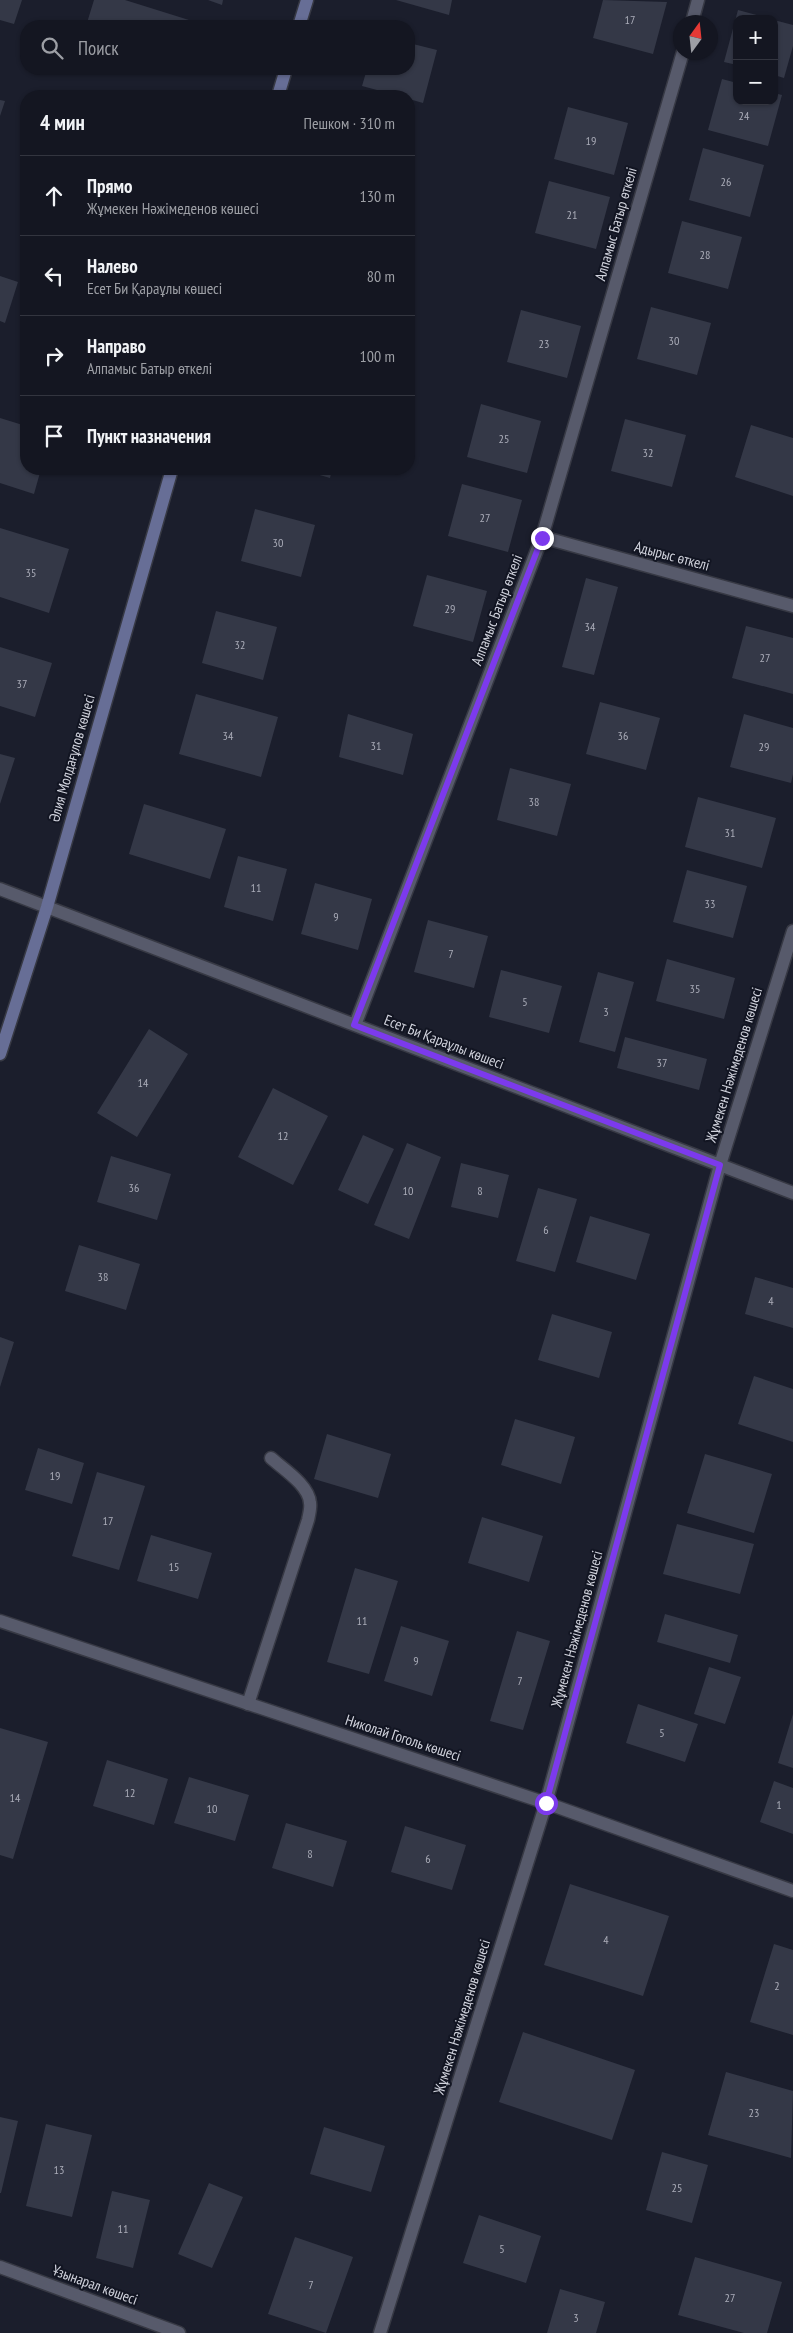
<!DOCTYPE html>
<html lang="ru">
<meta charset="utf-8">
<style>
body{margin:0;font-family:"PT Sans Narrow",sans-serif;background:#1d1f2a;color:#f1f3f6}
.controls{position:absolute;right:15px;top:15px;display:grid;overflow:hidden;border-radius:10px;box-shadow:0 1px 4px #0004}
.controls button{width:45px;height:45px;display:grid;place-items:center;padding:0;border:0;border-bottom:1px solid #33353f;background:#141621;color:#f1f3f6;font:25px sans-serif}
.compass{position:absolute;left:673px;top:15px;width:45px;height:45px;border-radius:50%;background:#141621;box-shadow:0 1px 4px #0004;rotate:15deg}
.stop{position:absolute;width:15px;height:15px;margin:-11px;border:4px solid #7c3aed;border-radius:50%;background:#fff}
.stop.end{background:#7c3aed;border-color:#fff;box-shadow:0 1px 5px #0008}
.list{margin:0;padding:0;list-style:none}
h2{display:flex;justify-content:space-between;align-items:center;height:65px;margin:0;padding:0 20px;font-size:21px}
h2 small{font-size:16px;font-weight:400;color:#9d9fa5}
.list li{display:grid;grid-template-columns:32px 1fr auto;gap:15px;align-items:center;box-sizing:border-box;height:80px;padding:0 20px;border-top:1px solid #33353f}
.list b{display:block;font-size:19px;white-space:nowrap}
.list p{margin:0;font-size:16px;white-space:nowrap;color:#9d9fa5}
.list em{font-size:16px;font-style:normal;color:#9d9fa5}
.icon{flex:none;width:28px;height:28px;fill:none;stroke:currentColor;stroke-width:2;stroke-linecap:round;stroke-linejoin:round}
.map{position:relative;flex:none;width:793px;height:2333px;overflow:hidden}
.search{position:absolute;background:#141621;box-shadow:0 1px 4px #0004;left:20px;top:20px;width:395px;height:55px;display:flex;align-items:center;gap:12px;box-sizing:border-box;padding:0 18px;border-radius:20px;color:#9d9fa5;font-size:19px}
.panel{position:absolute;background:#141621;box-shadow:0 1px 4px #0004;left:20px;top:90px;width:395px;height:385px;border-radius:20px}
.map>svg:first-child{display:block}
</style>
<div class="map">
<svg width="793" height="2333" viewBox="0 0 793 2333">
<rect width="100%" height="100%" fill="#1b1e2c"/>
<path fill="#343847" d="M0,0H22L14,24L0,20Z
M94,0H125L189,20L187,26H86Z
M208,0H223L222,5Z
M396,0H452L449,15Z
M603,0L667,2L653,54L593,38Z
M738,10L768,18L737,19V65L724,62Z
M774,20L793,25V46L784,78L774,75Z
M409,43L437,50L423,103L409,99V96H399L362,86L367,69H409Z
M722,79L737,83V101H774V93L782,95L768,146L708,130Z
M0,100L5,101L0,116Z
M568,107L628,123L614,175L554,159Z
M703,148L764,165L750,217L689,200Z
M549,181L610,197L596,249L535,233Z
M682,221L742,237L728,289L668,273Z
M0,276L18,282L5,323L0,321Z
M651,307L711,323L697,375L637,359Z
M521,310L581,326L567,378L507,362Z
M481,404L541,421L527,473L467,457Z
M0,418L26,426V469H41L34,494L0,483Z
M625,419L686,435L672,487L611,471Z
M751,425L793,438V496L735,477Z
M299,469H332L330,478Z
M462,484L522,500L508,552L448,536Z
M255,509L315,525L301,577L241,561Z
M0,528L69,549L49,613L0,597Z
M427,575L487,591L473,642L413,626Z
M586,578L618,587L594,675L562,667Z
M216,611L277,627L263,680L202,663Z
M746,626L793,638V694L732,678Z
M0,647L52,663L35,717L0,706Z
M196,694L278,717L261,777L179,754Z
M600,702L660,718L646,770L586,754Z
M348,714L413,734L403,775L339,757Z
M744,714L793,728V774L791,783L730,767Z
M0,754L15,758L0,804Z
M510,768L571,784L557,836L497,820Z
M698,797L776,818L762,868L685,847Z
M144,804L226,829L210,879L129,854Z
M238,856L287,869L273,921L224,907Z
M687,870L747,886L733,938L673,922Z
M315,883L372,899L358,950L301,934Z
M428,920L488,936L474,988L414,972Z
M667,959L735,978L724,1019L656,1001Z
M501,970L562,986L549,1033L489,1017Z
M598,972L634,982L615,1052L579,1042Z
M149,1029L188,1054L137,1137L97,1113Z
M625,1037L707,1059L699,1090L617,1068Z
M273,1088L328,1116L293,1185L238,1157Z
M363,1135L394,1149L368,1204L338,1190Z
M407,1143L441,1157L409,1239L374,1225Z
M111,1156L171,1174L157,1220L97,1202Z
M461,1163L509,1175L498,1218L451,1207Z
M538,1188L577,1199L555,1272L516,1261Z
M590,1216L650,1234L636,1280L576,1262Z
M79,1245L140,1264L126,1310L65,1291Z
M755,1277L793,1288V1328L745,1314Z
M552,1314L612,1332L599,1378L538,1360Z
M0,1337L14,1342L0,1387Z
M754,1376L793,1389V1442L738,1424Z
M515,1419L575,1437L561,1484L501,1465Z
M327,1434L391,1454L378,1498L314,1479Z
M38,1448L84,1463L72,1504L25,1490Z
M705,1454L772,1474L754,1533L687,1513Z
M97,1472L145,1486L119,1570L72,1556Z
M482,1517L543,1536L529,1582L468,1563Z
M677,1524L754,1544L740,1594L663,1574Z
M151,1535L212,1553L198,1599L137,1581Z
M355,1568L398,1581L369,1674L327,1662Z
M665,1614L738,1635L730,1663L657,1642Z
M401,1626L449,1641L432,1696L384,1681Z
M517,1631L550,1641L523,1730L490,1721Z
M709,1667L741,1677L725,1724L694,1714Z
M638,1704L698,1724L685,1762L626,1743Z
M793,1714V1768L778,1763Z
M0,1728L48,1742L13,1859L0,1855Z
M107,1760L168,1779L154,1825L93,1806Z
M189,1777L249,1795L235,1841L174,1823Z
M774,1781L793,1788V1834L760,1822Z
M286,1823L347,1841L333,1887L272,1868Z
M405,1826L466,1845L452,1890L391,1872Z
M570,1884L669,1916L643,1996L544,1965Z
M774,1944L793,1950V2035L750,2022Z
M523,2032L635,2070L612,2140L499,2102Z
M726,2072L793,2091L791,2158L708,2135Z
M0,2117L18,2121L1,2193H0Z
M46,2124L92,2135L72,2217L26,2206Z
M324,2127L385,2146L371,2192L310,2174Z
M662,2152L708,2165L692,2223L646,2210Z
M209,2183L243,2197L212,2268L178,2254Z
M112,2191L150,2200L133,2268L96,2258Z
M479,2215L541,2236L526,2283L463,2263Z
M295,2237L353,2257L326,2333L268,2314Z
M695,2257L782,2282L767,2333H744L678,2315Z
M560,2289L605,2302L596,2333H547Z"/>
<g fill="none" stroke-linecap="round" stroke-linejoin="round">
<g stroke="#373944" stroke-width="15">
<path id="service" d="M248,1704L308,1520C309,1515 311,1508 310,1503C309,1485 283,1469 271,1458"/>
</g>
<g stroke="#373944" stroke-width="15">
<path id="minor" d="M692,22L698,0
M542,537L793,606
M0,889L793,1193
M355,1025L542,537L683,52
M0,1621L546,1803L793,1891
M0,2267L179,2333
M380,2333L546,1803L720,1165L793,931"/>
</g>
<g stroke="#373944" stroke-width="15">
<path id="secondary" d="M299,26L307,0
M278,96L286,69
M0,1054L47,907L172,469"/>
</g>
<use href="#service" stroke="#575a6b" stroke-width="12"/>
<use href="#minor" stroke="#575a6b" stroke-width="12"/>
<use href="#secondary" stroke="#676e96" stroke-width="12"/>
</g>
<g fill="none" stroke-linecap="round" stroke-linejoin="round">
<path stroke="#7c3aed" stroke-width="6" d="M542,538L354,1025L720,1165L546,1803"/>
</g>
<g text-anchor="middle" stroke-width="4" stroke-linejoin="round" paint-order="stroke">
<g font-size="12" fill="#aaacb8">
<text x="630" y="24">17</text>
<text x="744" y="120">24</text>
<text x="591" y="145">19</text>
<text x="726" y="186">26</text>
<text x="572" y="219">21</text>
<text x="705" y="259">28</text>
<text x="674" y="345">30</text>
<text x="544" y="348">23</text>
<text x="504" y="443">25</text>
<text x="648" y="457">32</text>
<text x="485" y="522">27</text>
<text x="278" y="547">30</text>
<text x="31" y="577">35</text>
<text x="450" y="613">29</text>
<text x="590" y="631">34</text>
<text x="240" y="649">32</text>
<text x="765" y="662">27</text>
<text x="22" y="688">37</text>
<text x="228" y="740">34</text>
<text x="623" y="740">36</text>
<text x="376" y="750">31</text>
<text x="764" y="751">29</text>
<text x="534" y="806">38</text>
<text x="730" y="837">31</text>
<text x="256" y="892">11</text>
<text x="710" y="908">33</text>
<text x="336" y="921">9</text>
<text x="451" y="958">7</text>
<text x="695" y="993">35</text>
<text x="525" y="1006">5</text>
<text x="606" y="1016">3</text>
<text x="662" y="1067">37</text>
<text x="143" y="1087">14</text>
<text x="283" y="1140">12</text>
<text x="134" y="1192">36</text>
<text x="408" y="1195">10</text>
<text x="480" y="1195">8</text>
<text x="546" y="1234">6</text>
<text x="103" y="1281">38</text>
<text x="771" y="1305">4</text>
<text x="55" y="1480">19</text>
<text x="108" y="1525">17</text>
<text x="174" y="1571">15</text>
<text x="362" y="1625">11</text>
<text x="416" y="1665">9</text>
<text x="520" y="1685">7</text>
<text x="662" y="1737">5</text>
<text x="130" y="1797">12</text>
<text x="15" y="1802">14</text>
<text x="779" y="1809">1</text>
<text x="212" y="1813">10</text>
<text x="310" y="1858">8</text>
<text x="428" y="1863">6</text>
<text x="606" y="1944">4</text>
<text x="777" y="1990">2</text>
<text x="754" y="2117">23</text>
<text x="59" y="2174">13</text>
<text x="677" y="2192">25</text>
<text x="123" y="2233">11</text>
<text x="502" y="2253">5</text>
<text x="311" y="2289">7</text>
<text x="730" y="2302">27</text>
<text x="576" y="2322">3</text>
</g>
<g font-size="15" fill="#d1d3dd" stroke="#121522">
<text transform="translate(616 224) rotate(-74)" y="5">Алпамыс Батыр өткелі</text>
<text transform="translate(672 556) rotate(15)" y="5">Адырыс өткелі</text>
<text transform="translate(497 610) rotate(-69)" y="5">Алпамыс Батыр өткелі</text>
<text transform="translate(72 758) rotate(-74)" y="5">Әлия Молдағұлов көшесі</text>
<text transform="translate(444 1042) rotate(21)" y="5">Есет Би Қараұлы көшесі</text>
<text transform="translate(734 1065) rotate(-73)" y="5">Жұмекен Нәжімеденов көшесі</text>
<text transform="translate(577 1629) rotate(-75)" y="5">Жұмекен Нәжімеденов көшесі</text>
<text transform="translate(403 1738) rotate(18)" y="5">Николай Гоголь көшесі</text>
<text transform="translate(462 2017) rotate(-73)" y="5">Жұмекен Нәжімеденов көшесі</text>
<text transform="translate(95 2285) rotate(20)" y="5">Ұзынарал көшесі</text>
</g>
</g>
</svg>
<div class="controls">
<button>+</button>
<button>−</button>
</div>
<svg class="compass" viewBox="-18 -18 36 36"><path d="M0-13l5 13h-10z" fill="#e53935"/><path d="M0 13l5-13h-10z" fill="#9d9fa5"/></svg>
<div class="stop" style="left:546px;top:1803px"></div>
<div class="stop end" style="left:542px;top:538px"></div>
<div class="search"><svg class="icon" aria-label="search" viewBox="0 0 24 24"><circle cx="10" cy="10" r="6"/><path d="M15 15l6 6"/></svg>Поиск</div>
<section class="panel">
<h2>4 мин<small>Пешком · 310 m</small></h2>
<ul class="list">
<li><svg class="icon" aria-label="ahead" viewBox="0 0 24 24"><path d="M12 20V5M6 11l6-6 6 6"/></svg><div><b>Прямо</b><p>Жұмекен Нәжімеденов көшесі</p></div><em>130 m</em></li>
<li><svg class="icon" aria-label="left" viewBox="0 0 24 24"><path d="M17 20v-9H6M10 6l-5 5 5 5"/></svg><div><b>Налево</b><p>Есет Би Қараұлы көшесі</p></div><em>80 m</em></li>
<li><svg class="icon" aria-label="right" viewBox="0 0 24 24"><path d="M7 20v-9h11M14 6l5 5-5 5"/></svg><div><b>Направо</b><p>Алпамыс Батыр өткелі</p></div><em>100 m</em></li>
<li><svg class="icon" aria-label="arrive" viewBox="0 0 24 24"><path d="M6 21V4h12l-3 4 3 4H6"/></svg><div><b>Пункт назначения</b></div></li>
</ul>
</section>
</div>
